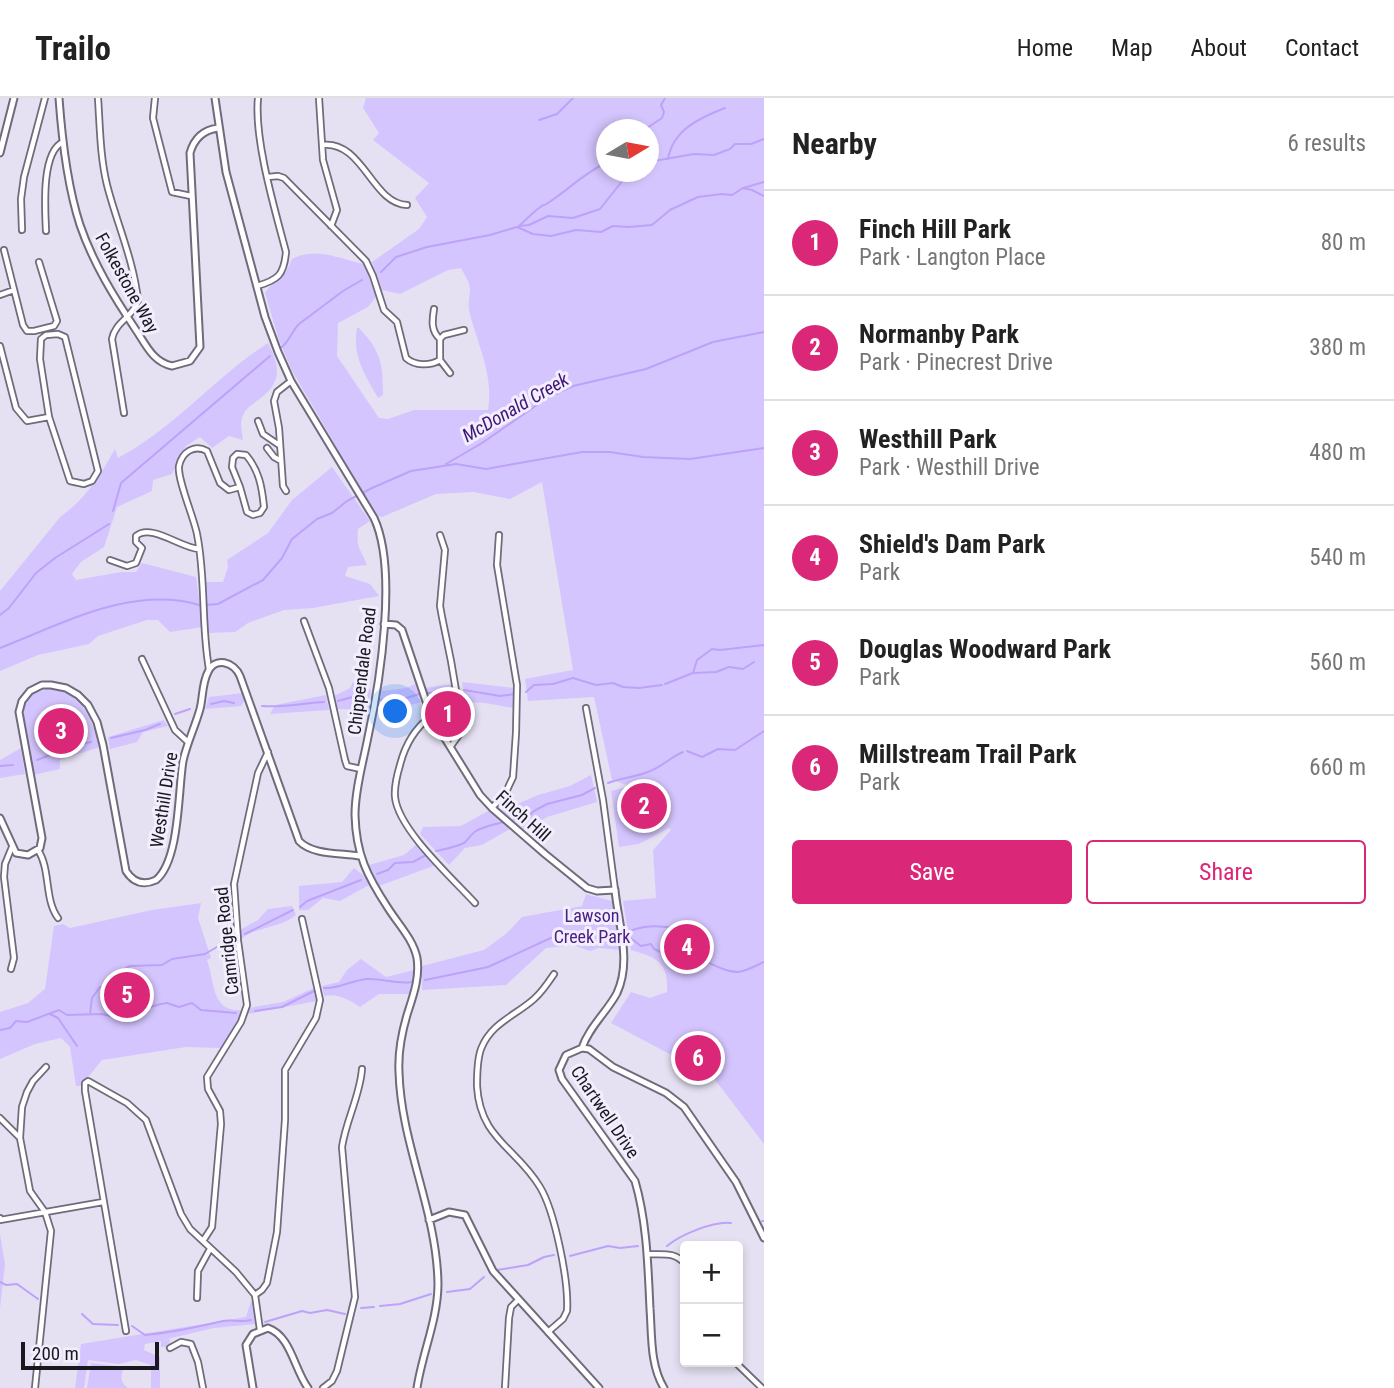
<!DOCTYPE html>
<meta charset="utf-8">
<style>
body{margin:0;font-family:"Roboto Condensed",sans-serif;background:#f2f2f2;color:#222}
.controls{position:absolute;right:21px;bottom:21px;display:grid;overflow:hidden;border-radius:7px;box-shadow:0 4px 10px #0003}
.controls button{width:63px;height:63px;display:grid;place-items:center;padding:0;border:0;border-bottom:2px solid #e0e0e0;background:#fff;color:#222;font:35px sans-serif}
.compass{position:absolute;left:596px;top:21px;width:63px;height:63px;border-radius:50%;background:#fff;box-shadow:0 4px 10px #0003;rotate:80deg}
.scale{position:absolute;left:21px;bottom:18px;width:138px;box-sizing:border-box;padding-left:7px;border:4px solid #19181e;border-top:0;font-size:19px;line-height:24px;white-space:nowrap;color:#19181e;-webkit-text-stroke:5px #f2eefd;paint-order:stroke}
.you{position:absolute;left:396px;top:614px;width:24px;height:24px;margin:-18px;border:5px solid #fff;border-radius:50%;background:#1a73e8;box-shadow:0 0 0 10px #1a73e833}
.badge{display:grid;place-items:center;width:46px;height:46px;border-radius:50%;background:#db2777;color:#fff;font-size:23px;font-weight:700}
.pin{position:absolute;translate:-50% -50%;border:4px solid #fff;box-shadow:0 2px 7px #0006}
.list{margin:0;padding:0;list-style:none}
h2{display:flex;justify-content:space-between;align-items:center;height:91px;margin:0;padding:0 28px;font-size:30px}
h2 small{font-size:23px;font-weight:400;color:#767676}
.list li{display:grid;grid-template-columns:46px 1fr auto;gap:21px;align-items:center;box-sizing:border-box;height:105px;padding:0 28px;border-top:2px solid #e0e0e0}
.list b{display:block;font-size:26px;white-space:nowrap}
.list p{margin:0;font-size:23px;white-space:nowrap;color:#767676}
.list em{font-size:23px;font-style:normal;color:#767676}
.actions{display:flex;gap:14px;padding:21px 28px}
.actions a{flex:1;padding:16px 0;border:2px solid #db2777;border-radius:7px;text-align:center;font-size:24px;color:#db2777}
.actions .main{background:#db2777;color:#fff}
.map{position:relative;flex:none;width:764px;height:1290px;overflow:hidden}
header{display:flex;align-items:center;gap:42px;box-sizing:border-box;height:98px;padding:0 35px;background:#fff;border-bottom:2px solid #e0e0e0}
header strong{font-size:33px}
nav{display:flex;gap:38px;margin-inline-start:auto;font-size:24px}
main{display:flex}
aside{flex:1;background:#fff}
.map>svg:first-child{display:block}
</style>
<header>
<strong>Trailo</strong>
<nav><a>Home</a><a>Map</a><a>About</a><a>Contact</a></nav>
</header>
<main>
<div class="map">
<svg width="764" height="1290" viewBox="0 0 764 1290">
<rect width="100%" height="100%" fill="#e5e1f3"/>
<path fill="#d5c5fe" fill-rule="evenodd" d="M366,0H764V1046L713,979L611,925L631,894L650,900L667,894C669,864 656,859 631,852L623,803L656,800L653,752L671,732L669,730L639,746L619,749L611,693L630,688L612,682L594,599L528,603L525,581L573,572L542,384L510,401L473,394L436,396L382,419L377,418L291,271L279,242L265,195C274,181 284,183 292,161C317,148 338,161 364,166L376,199L368,209L338,225L337,258L379,320L388,321L414,312H488C494,276 477,246 469,212C468,204 470,197 470,190C469,183 464,176 461,170L448,172L400,196L382,192L372,164L419,131L427,119L415,100L429,85L373,42L379,35L363,10ZM606,32H648V74H606Z
M357,230H359C381,253 383,266 383,297L378,300C365,277 352,258 357,230Z
M268,245C281,270 282,285 257,303C250,308 245,311 242,320C240,326 242,335 243,342L229,338L212,350L200,339L186,348L172,376L153,382L152,393L117,409L104,449L81,464L72,476L76,482L121,474H136L142,465L196,479L203,529L170,534L158,522H147L98,538L89,546L38,557L0,573V493L61,418C85,402 101,376 115,351L118,360C175,330 215,279 268,245Z
M332,369L370,423L358,431C356,452 361,450 367,467L348,469L345,478L370,486L379,498L313,510L284,512L248,525L235,534L208,535L205,484H223L228,469L227,462L268,435L292,402Z
M353,584L371,592L368,612L336,611L334,598L350,590Z
M462,584L514,590L513,610L485,605L466,604Z
M415,586L422,604L390,612L378,611L382,593L406,590Z
M452,586L459,630L456,637L451,638L425,590Z
M49,590C82,594 92,620 100,649L60,662V671L33,677L23,618L25,605L30,597Z
M243,595L245,602L241,608L205,611L209,599Z
M326,597L329,612L270,616L275,607Z
M164,622L168,628L143,634L137,644L110,651L108,639Z
M21,650L25,676L0,680V662Z
M591,677L597,704L547,719L525,732L501,713L538,697L570,688Z
M488,713L510,731L482,747L465,750L449,767L420,736L423,729L461,728Z
M417,746L436,767L379,788L369,767L404,757Z
M354,770L363,777L369,787L340,803L323,800L308,812H299V788L342,784Z
M586,796L612,803L620,852L599,850L590,853L573,847L546,850L506,887L422,892V868L484,852L507,835L522,819L582,808Z
M201,805L198,820L211,860L207,862C215,884 211,916 244,912L221,950L186,949L102,962L81,988H76L70,949L61,940L35,946L0,961V914L28,905L45,891L54,828L63,826L70,830L152,812Z
M292,808L296,817C281,830 258,828 241,841L240,832L258,822L268,811Z
M361,861L386,879L414,872L409,896H379L360,909C350,902 337,895 324,898L322,888L339,884L347,872Z
M316,889L317,903L248,916L249,910L283,904Z
M0,1136L5,1166L0,1210Z
M251,1203L253,1206L257,1226L214,1230L163,1242L170,1241L169,1249H161V1243L145,1246L144,1252L160,1259V1290H151V1267L136,1262L119,1266L88,1262L84,1290H75L81,1246L246,1219Z
M91,1265L125,1269C120,1276 120,1285 128,1290H87Z"/>
<g fill="none" stroke-linecap="round" stroke-linejoin="round">
<path stroke="#bda2f9" stroke-width="2" d="M539,22L557,16L573,0
M644,32L662,20L664,14L661,7L665,0
M668,61C673,32 699,20 725,10
M648,64L694,56L714,57L730,51L735,46H751L764,41
M743,90L764,84
M519,128L529,127L548,118L573,120L600,111L623,82L636,74
M519,128C526,122 531,116 539,110C546,104 540,110 548,105C568,92 584,75 606,65
M381,174L396,159L427,149L490,137L517,129L533,136L551,138L576,132L601,134L613,128L629,129L652,127L670,112L698,99L722,96L732,97L743,90L752,92L764,98
M282,249C290,242 292,233 299,226L343,193L362,182
M446,366L482,345L547,300L573,288L646,271L713,244L764,234
M113,413L121,385L270,258
M205,507L218,506L263,482L282,460L292,441L317,421L332,415L347,403L372,390L411,373L456,366L486,371L582,354H610L643,359L690,361L764,350
M0,517L9,510L36,475L55,460L109,426
M0,550C62,526 132,487 199,507
M693,575L697,562L712,551L720,552L764,547
M665,586L693,575L716,574L729,569L743,571L754,564
M464,592L500,598L515,596
M526,594L534,587L553,586L573,580L596,587L613,585L623,589L639,590L662,587
M427,595H437L453,591
M380,602L394,599L404,601L419,596
M338,603L356,598L370,603
M211,606L224,603L234,605
M262,608C283,610 302,605 324,604
M175,616L190,611
M111,640L145,632L160,626
M687,653L702,659L718,651L735,652L764,633
M37,662L76,647L91,644
M0,668L13,667
M608,685C621,680 635,679 648,674C662,669 669,660 683,654
M514,722H525L534,713L547,706L582,697L595,690
M436,753C445,751 456,749 464,745C468,742 471,736 476,733C485,728 494,727 503,724
M377,776L388,772L395,765L413,764L426,757
M300,809L307,803L361,782
M245,836L293,812
M624,836C643,825 662,828 683,831
M425,882L488,869L555,838L568,836L602,834L629,839L641,848L651,846L654,851L667,857C691,847 714,874 738,874C747,873 757,867 764,864
M324,890C339,891 352,882 367,881C383,880 396,887 412,884
M255,913L282,909L314,893
M50,916L58,920L77,948
M90,916L92,900L100,889L117,886L126,870L130,868L162,867L172,861L205,856L232,840
M0,932L10,930L16,923L27,924L59,912L67,917L102,916L115,919L161,906L167,905L179,909L192,905L201,912L236,915
M762,1123H764
M667,1148C680,1137 713,1123 731,1125
M570,1158L608,1148L620,1150L638,1148
M497,1172L528,1167L544,1159L554,1157
M0,1184L6,1187L17,1186L38,1201
M447,1194L470,1191L484,1179
M380,1208L400,1206L431,1196
M361,1210L374,1209
M82,1216L93,1226L118,1227
M265,1224L302,1213L310,1215L327,1212L345,1216
M132,1228L145,1237C171,1235 197,1229 223,1223C232,1221 241,1225 251,1222"/>
<g stroke="#6f6b7a" stroke-width="8">
<path id="minor" d="M98,0C100,29 100,58 107,87C117,126 134,163 138,203C133,219 115,224 112,241L124,315
M155,0L153,20L172,94L191,98
M319,0L323,62L337,112L331,128
M322,47C363,42 372,106 407,107
M268,79L278,78L284,80L366,163L373,178L384,212L397,224L406,260C415,268 430,268 440,262
M22,132L21,101L24,79L45,0
M46,133C45,111 41,54 63,44
M4,152L23,227L27,233H34L54,228L57,223L39,164
M257,188C278,182 284,177 286,154C275,112 254,42 258,0
M0,197L14,192
M434,211C432,223 431,233 440,241V262L450,275
M58,236L65,239L98,373L92,383L84,386L70,383L49,319L40,261L41,241L46,237Z
M440,241L444,237L464,232
M0,248L16,310L27,323L49,319
M258,323L263,336L279,347
M267,350L274,359L281,363
M286,393L283,388L279,330L274,303L277,294L291,283
M440,437L445,452L440,508L442,519L451,563L462,628L459,637L451,648
M110,462L127,468L136,465L142,450L136,444V438C151,425 181,450 199,451
M304,523L329,590L345,662L347,668L361,671
M142,561L175,632L188,644
M209,571C201,526 206,480 197,436C194,420 177,381 179,368C182,354 194,346 207,353L220,385L229,392L240,389L232,369L233,360L237,356L246,357C259,372 262,389 264,409L260,415L253,417L247,414L240,389
M586,610L603,702L615,792
M431,618C414,631 405,647 400,667C397,677 394,688 395,699C398,731 452,780 475,805
M492,710L506,694L513,679L516,635L517,587L497,467L499,437
M38,752C51,772 44,801 58,820
M11,871L14,860L4,779L5,766L12,749
M0,1020L19,1039
M0,1120V1122L103,1104
M203,1143L212,1129L221,1026L220,1013L208,991L207,979L241,924L247,907L238,843L234,786L258,675L268,654
M647,1156C662,1157 675,1153 685,1166
M255,1197L262,1192L267,1185L277,1134L285,1022V972L316,920L320,902L302,821
M197,1200L198,1173L210,1151
M126,1233L85,993V985L88,983L127,1005L146,1022L181,1116L190,1131L236,1174L255,1197L260,1232
M548,1234L563,1221L567,1213C569,1184 555,1114 540,1089C516,1049 480,1041 477,988C477,976 477,962 481,951C491,925 515,918 534,901C542,894 548,885 554,876
M170,1250L181,1244L191,1246L198,1264L203,1290
M735,1264L762,1290
M35,1290L51,1133L45,1114L30,1093L20,1040L22,1009L27,994L33,983L46,969
M323,1290L332,1283L337,1273L355,1199L342,1049C346,1022 360,998 362,971
M505,1290L509,1220L511,1209L518,1202"/>
</g>
<g stroke="#6f6b7a" stroke-width="9">
<path id="tertiary" d="M59,0C62,42 67,87 80,127C93,165 114,199 136,232C146,247 153,264 172,268L190,263L200,249L190,55C194,41 203,32 218,30
M215,0L226,74L265,219L278,254L291,283L374,420C398,471 380,584 368,639C363,665 355,691 355,717C356,756 367,778 388,810C398,826 413,841 417,860C420,880 413,898 407,917C402,934 398,955 399,974C401,1047 437,1113 438,1186C438,1221 422,1256 417,1290
M0,55L14,0
M384,526L396,527L402,532L431,618L480,697L492,710L545,756L587,790L597,793L615,792C618,825 632,863 617,895C607,914 589,929 582,950
M0,720L16,755L28,757L40,750L42,740L19,614L22,603L30,593L42,587H51L66,590L78,597L88,607L97,624L103,647L126,773C133,784 143,788 156,782C180,762 178,693 183,663C187,645 195,629 200,611C203,600 202,585 208,574C215,558 234,564 240,578L299,743C312,757 341,755 359,758
M429,1122L449,1114L465,1117L493,1173L599,1290
M253,1290L246,1247L253,1236L268,1230C291,1238 294,1271 308,1290
M664,1290C650,1267 652,1238 650,1211C648,1169 647,1124 635,1083L562,981L559,972L566,957L582,950L589,951L613,969L666,995L684,1009L736,1084L764,1140"/>
</g>
<use href="#minor" stroke="#fff" stroke-width="4.5"/>
<use href="#tertiary" stroke="#fff" stroke-width="5"/>
</g>
<g text-anchor="middle" stroke-width="6" stroke-linejoin="round" paint-order="stroke">
<g font-size="18" fill="#19181e" stroke="#f2eefd">
<text transform="translate(127 185) rotate(61)" y="6">Folkestone Way</text>
<text transform="translate(362 573) rotate(-83)" y="6">Chippendale Road</text>
<text transform="translate(164 702) rotate(-81)" y="6">Westhill Drive</text>
<text transform="translate(523 718) rotate(42)" y="6">Finch Hill</text>
<text transform="translate(227 843) rotate(-96)" y="6">Camridge Road</text>
<text transform="translate(605 1014) rotate(56)" y="6">Chartwell Drive</text>
</g>
<g font-size="18" fill="#4b2183" stroke="#f2eefd">
<text x="592" y="824">Lawson<tspan x="592" dy="21">Creek Park</tspan></text>
</g>
<g font-size="19" font-style="italic" fill="#411578" stroke="#f2eefd">
<text transform="translate(515 309) rotate(-30)" y="7">McDonald Creek</text>
</g>
</g>
</svg>
<div class="controls">
<button>+</button>
<button>−</button>
</div>
<svg class="compass" viewBox="-18 -18 36 36"><path d="M0-13l5 13h-10z" fill="#e53935"/><path d="M0 13l5-13h-10z" fill="#767676"/></svg>
<div class="scale">200 m</div>
<div class="you"></div>
<div class="pin badge" style="left:448px;top:616px">1</div>
<div class="pin badge" style="left:644px;top:708px">2</div>
<div class="pin badge" style="left:61px;top:633px">3</div>
<div class="pin badge" style="left:687px;top:849px">4</div>
<div class="pin badge" style="left:127px;top:897px">5</div>
<div class="pin badge" style="left:698px;top:960px">6</div>
</div>
<aside>
<h2>Nearby<small>6 results</small></h2>
<ul class="list">
<li><span class="badge">1</span><div><b>Finch Hill Park</b><p>Park · Langton Place</p></div><em>80 m</em></li>
<li><span class="badge">2</span><div><b>Normanby Park</b><p>Park · Pinecrest Drive</p></div><em>380 m</em></li>
<li><span class="badge">3</span><div><b>Westhill Park</b><p>Park · Westhill Drive</p></div><em>480 m</em></li>
<li><span class="badge">4</span><div><b>Shield's Dam Park</b><p>Park</p></div><em>540 m</em></li>
<li><span class="badge">5</span><div><b>Douglas Woodward Park</b><p>Park</p></div><em>560 m</em></li>
<li><span class="badge">6</span><div><b>Millstream Trail Park</b><p>Park</p></div><em>660 m</em></li>
</ul>
<div class="actions"><a class="main">Save</a><a>Share</a></div>
</aside>
</main>
